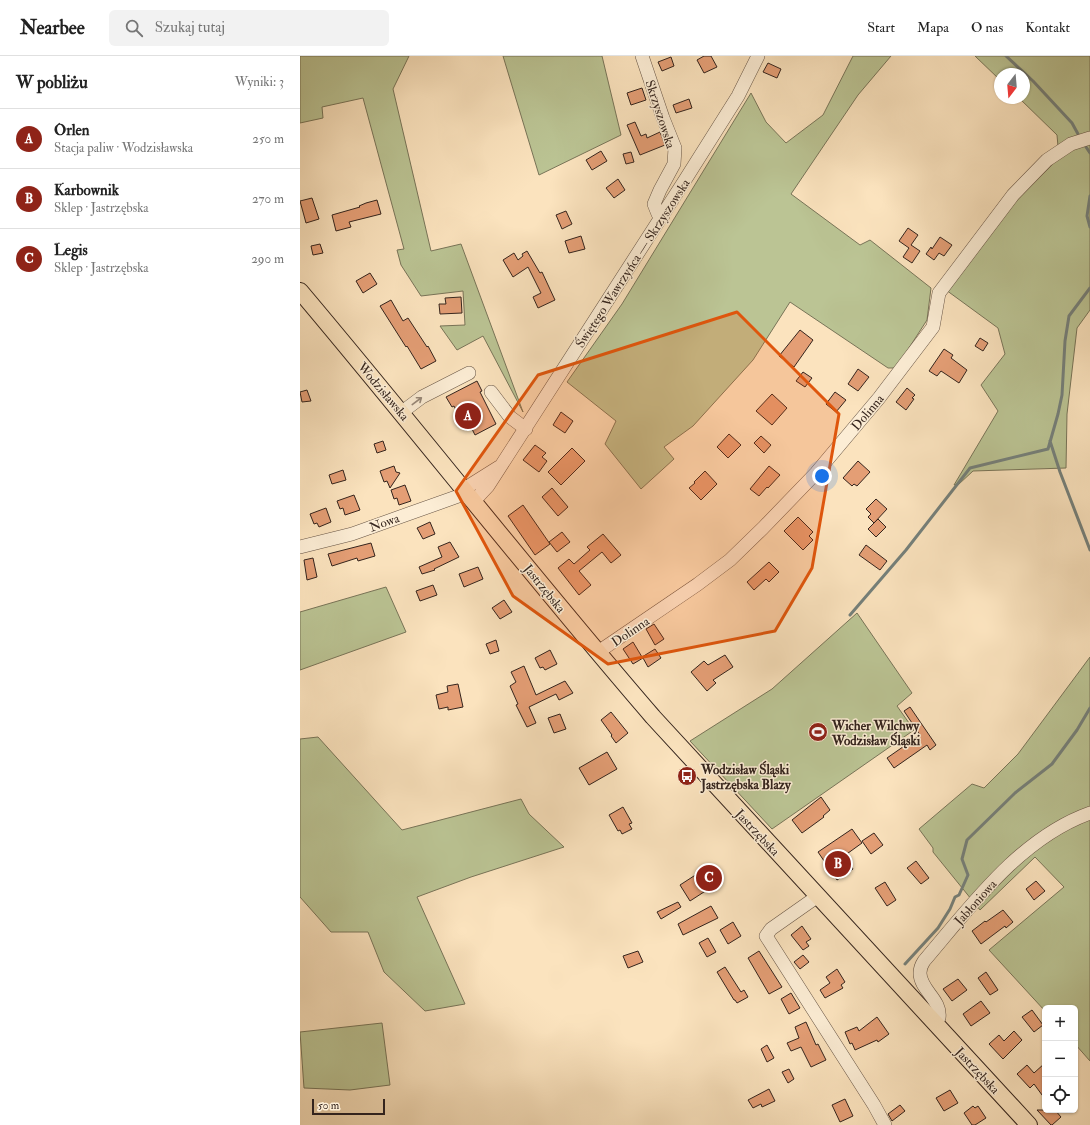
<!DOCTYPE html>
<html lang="pl">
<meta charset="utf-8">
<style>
body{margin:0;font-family:"IM FELL Double Pica",serif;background:#f2f2f2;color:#222}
.controls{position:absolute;right:12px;bottom:12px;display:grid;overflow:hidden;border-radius:6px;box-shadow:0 1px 3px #0004}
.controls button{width:36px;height:36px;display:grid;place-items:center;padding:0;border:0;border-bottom:1px solid #e0e0e0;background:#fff;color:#222;font:20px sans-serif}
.compass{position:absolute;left:694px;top:12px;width:36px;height:36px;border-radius:50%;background:#fff;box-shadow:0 1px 3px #0004;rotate:196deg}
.scale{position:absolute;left:12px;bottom:10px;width:73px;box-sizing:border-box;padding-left:4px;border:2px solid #34241d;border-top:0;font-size:11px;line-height:14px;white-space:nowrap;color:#34241d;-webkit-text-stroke:3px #fcedd5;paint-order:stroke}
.you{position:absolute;left:522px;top:420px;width:14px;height:14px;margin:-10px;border:3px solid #fff;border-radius:50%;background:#1a73e8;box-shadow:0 0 0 6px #1a73e833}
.badge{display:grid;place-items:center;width:26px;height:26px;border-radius:50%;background:#8f2418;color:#fff;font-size:13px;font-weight:700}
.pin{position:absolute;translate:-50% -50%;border:2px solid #fff;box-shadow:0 1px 4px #0006}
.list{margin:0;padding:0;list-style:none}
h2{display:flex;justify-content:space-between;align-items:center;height:52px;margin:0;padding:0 16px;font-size:17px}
h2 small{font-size:13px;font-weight:400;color:#767676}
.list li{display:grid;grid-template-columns:26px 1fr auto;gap:12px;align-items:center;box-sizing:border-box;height:60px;padding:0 16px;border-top:1px solid #e0e0e0}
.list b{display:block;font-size:15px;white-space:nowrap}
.list p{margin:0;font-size:13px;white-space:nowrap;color:#767676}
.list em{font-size:13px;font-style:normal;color:#767676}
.icon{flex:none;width:22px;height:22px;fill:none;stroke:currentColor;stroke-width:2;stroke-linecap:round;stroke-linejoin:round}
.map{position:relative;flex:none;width:790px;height:1069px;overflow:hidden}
header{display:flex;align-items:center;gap:24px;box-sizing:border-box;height:56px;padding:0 20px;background:#fff;border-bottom:1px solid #e0e0e0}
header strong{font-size:19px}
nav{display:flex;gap:22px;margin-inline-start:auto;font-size:14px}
.search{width:280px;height:36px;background:#f2f2f2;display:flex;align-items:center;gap:10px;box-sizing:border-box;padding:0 14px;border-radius:6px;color:#767676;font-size:15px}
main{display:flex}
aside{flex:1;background:#fff}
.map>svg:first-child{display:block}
</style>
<header>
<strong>Nearbee</strong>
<div class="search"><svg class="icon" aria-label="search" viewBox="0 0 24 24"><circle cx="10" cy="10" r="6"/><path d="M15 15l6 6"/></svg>Szukaj tutaj</div>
<nav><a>Start</a><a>Mapa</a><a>O nas</a><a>Kontakt</a></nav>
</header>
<main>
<aside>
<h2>W pobliżu<small>Wyniki: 3</small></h2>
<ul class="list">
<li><span class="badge">A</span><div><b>Orlen</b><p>Stacja paliw · Wodzisławska</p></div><em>250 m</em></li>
<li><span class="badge">B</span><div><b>Karbownik</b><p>Sklep · Jastrzębska</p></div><em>270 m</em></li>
<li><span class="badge">C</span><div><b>Legis</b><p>Sklep · Jastrzębska</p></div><em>290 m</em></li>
</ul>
</aside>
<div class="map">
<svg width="790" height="1069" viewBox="0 0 790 1069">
<rect width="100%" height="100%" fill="#fbe3be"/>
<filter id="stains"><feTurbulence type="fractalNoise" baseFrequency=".005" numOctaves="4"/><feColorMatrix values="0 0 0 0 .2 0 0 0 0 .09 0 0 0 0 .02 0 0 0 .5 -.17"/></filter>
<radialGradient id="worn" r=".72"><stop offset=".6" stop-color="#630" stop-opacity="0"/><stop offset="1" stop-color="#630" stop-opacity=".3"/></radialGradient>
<path fill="#bbc494" stroke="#787458" d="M0,0H109L93,33L131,195L161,188L223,356L183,280L157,294L140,270L165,269L163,235L121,240L101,209L97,194L104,193L63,42L22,51L23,62L0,67Z
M203,0H302L321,79L239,119Z
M553,0H591L558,39L491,138L560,189L570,184L631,232L627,264L596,312H588L490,246L453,304L393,370L364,391L374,403L341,433L305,388L316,365L267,326L322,248L451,37L466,66L486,87L523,59Z
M675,0H790V254L777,272L767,358L766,412L673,415L659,428L654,429L698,355L681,329L705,298L698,272L646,234L707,152L759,102L757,79L719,42H724V18H700V24Z
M86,531L106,576L0,614V556Z
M557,557L612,637L597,650L614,674L472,773L390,685L472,633Z
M790,601V1005L775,988V952H745V955L689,894L764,831L735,801L680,854L633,796V792L619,773L672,728L684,732L718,698Z
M18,681L102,774L221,743L229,758L264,791L171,821L117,841L165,948L125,955L84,916L68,876H31L0,841V683Z
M82,967L90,1029L50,1034L4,1032L0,976Z"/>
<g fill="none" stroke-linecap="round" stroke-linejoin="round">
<path stroke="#75807b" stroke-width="3" d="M706,0L733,25L772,67L778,78
M784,88L790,97
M790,140L787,160L790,171
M750,385L760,416L790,494
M550,559L606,494L670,412L748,393L758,358L762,339L765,285L769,260L790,232
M605,908L638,872L650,853L655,841L659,839L668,819L662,803L667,784L715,737L752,708L777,674L790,652"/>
</g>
<path fill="#e49e75" stroke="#34241d" d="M404,0H411L417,11L404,17L397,4Z
M371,1L374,10L362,15L358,6Z
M468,7L481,13L477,22L463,16Z
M342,32L346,44L331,49L327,37Z
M389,43L392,52L376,57L373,49Z
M335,66L341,80L346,78L347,82L360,76L365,89L340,99L327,69Z
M301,95L307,105L292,114L286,104Z
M331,96L334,106L326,108L323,98Z
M318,123L325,134L314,142L306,132Z
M12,142L19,163L6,167L0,145Z
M77,144L81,158L49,166L51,171L36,175L32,159L60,151L59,150L66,147Z
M266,155L272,168L262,173L256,159Z
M608,172L618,179L611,189L620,195L612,207L603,201L609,192L599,185Z
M281,180L285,193L269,197L265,185Z
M640,181L652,189L644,200L639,197L634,204L626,198L631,191L632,193Z
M20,188L23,197L13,199L11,190Z
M227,195L240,217L242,216L255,244L238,252L233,241L241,237L228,211L213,221L203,204L214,197L218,204L223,200L222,198Z
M70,217L77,228L63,237L56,225Z
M161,241L162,257L140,258L139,248H146L145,242Z
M91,244L103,265L108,262L127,291L128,290L136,305L121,313L107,290L106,291L80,250Z
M500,274L513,284L494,311L479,300Z
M680,282L688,287L683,295L675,290Z
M644,293L653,299L651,302L667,314L659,327L641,315L637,320L629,315Z
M558,313L569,321L558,335L548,328Z
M503,316L512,322L505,331L496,325Z
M177,325L182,335L180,336L196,368L175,379L171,371L166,374L154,350L152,351L146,341Z
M607,332L615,339L612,342L614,343L606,354L596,346Z
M7,334L11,345L2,346L0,336Z
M535,336L546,344L536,356L526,348Z
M472,338L487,352L472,369L456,355Z
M261,356L273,365L265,377L253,369Z
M429,378L441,389L428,402L417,391Z
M461,380L471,389L464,397L454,387Z
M83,385L86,394L77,397L74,388Z
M235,389L246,397L242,401L247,405L239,416L223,404Z
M272,392L285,405L261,429L248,416Z
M558,405L570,416L557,430L554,428L552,430L543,422Z
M94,410L96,416L100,417L90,432L87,425L84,426L80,415Z
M469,410L480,419L468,432L467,431L459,440L450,433Z
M43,414L46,424L32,428L29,419Z
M405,415L417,428L401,444L389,432L395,427L394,426Z
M105,429L111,445L99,449L97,442L94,443L91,434Z
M252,432L268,451L258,460L242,441Z
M54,439L60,454L45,459L43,452L40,453L37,445Z
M576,443L587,453L574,467L568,461L571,458L566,453Z
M223,449L250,488L235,499L208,460Z
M26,452L31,466L19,471L17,467L14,468L10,458Z
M498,461L513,476L509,480L513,484L503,494L484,475Z
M578,463L586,471L576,481L568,473Z
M130,466L135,478L123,483L117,472Z
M262,476L270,486L257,496L249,486Z
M303,478L321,499L311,507L302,496L279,515L291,529L279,539L258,512L269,503L274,508L290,494L287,491Z
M150,486L159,501L134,513L135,514L122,518L119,511L142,501L138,491Z
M71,487L75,500L58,505L57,502L32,510L28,498Z
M566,489L587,505L580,514L559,499Z
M13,502L17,521L7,524L4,504Z
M469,506L479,516L469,526L466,523L454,534L447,526Z
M178,511L183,523L164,531L159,518Z
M133,529L137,539L120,545L116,535Z
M204,544L212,556L200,563L192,552Z
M354,568L364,583L355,589L346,573Z
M196,584L199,595L190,598L186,588Z
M333,586L342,601L355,593L361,602L348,611L343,602L333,608L323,593Z
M250,594L257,608L245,614L243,611L240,612L235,602Z
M425,599L433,611L413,624L416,627L407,635L391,616L404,605L408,609Z
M224,610L236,639L265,625L273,637L259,644L256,638L229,651L236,667L227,671L216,649L218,648L210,630L216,626L211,616Z
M158,628L163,651L148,654V651L139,653L136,639L148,636L147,630Z
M610,651L636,689L630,694L627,689L594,712L587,702L620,679L604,655Z
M311,656L328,677L316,687L311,680L312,679L301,664Z
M260,658L266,673L254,677L248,662Z
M307,696L317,713L289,729L279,712Z
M521,741L530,754L523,760L524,761L502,777L492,764Z
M323,751L332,767L329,768L332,773L322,778L320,774L318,775L309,759Z
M552,773L562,787L544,800L553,813L537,824L518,796Z
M574,777L583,789L571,798L562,785Z
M616,805L629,822L621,828L607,812Z
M397,818L407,834L390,845L380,829Z
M736,825L745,835L734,844L726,833Z
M585,826L596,844L587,850L575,832Z
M378,846L381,851L361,863L357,856Z
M411,850L418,862L383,879L378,868Z
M703,854L713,866L706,872L705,870L681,888L672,875L685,865L686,866Z
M433,866L441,880L428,888L420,874Z
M502,870L511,883L506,886L509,890L503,894L491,879Z
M408,882L416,896L407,901L399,887Z
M338,895L343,906L328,912L323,900Z
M459,895L482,931L469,938L448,902Z
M503,899L509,906L500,913L494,906Z
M425,911L441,936L444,934L448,941L437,947L435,944H434L417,916Z
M537,913L545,926L541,929L543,932L525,942L520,934L530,927L526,921Z
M686,916L698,934L690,939L678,922Z
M658,923L667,934L652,945L643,933Z
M491,937L500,952L489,958L481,943Z
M681,945L690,957L671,970L663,958Z
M732,954L743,969L734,976L722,961Z
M577,961L589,978L578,986L577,984L555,994L552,987L550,988L545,976L557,971L559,975Z
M506,966L516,989L518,988L526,1004L511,1011L501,991L491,995L487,987L499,982L495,971Z
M714,975L722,984L703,1003L689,988L699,979L704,985Z
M467,989L474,1002L467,1006L461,993Z
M745,1007V1043L734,1028L730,1032L717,1018L727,1009L734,1017Z
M489,1013L494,1023L488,1027L482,1016Z
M469,1033L475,1045L462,1051L461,1048L453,1052L448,1044Z
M650,1034L658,1047L644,1055L636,1042Z
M545,1043L553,1060L540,1066L532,1049Z
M600,1049L605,1055L592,1065L588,1058Z
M673,1050L675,1052L678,1050L686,1062L675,1069H672L664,1057Z
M737,1054H755L761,1061L752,1069H751Z"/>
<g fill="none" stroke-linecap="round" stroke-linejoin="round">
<g stroke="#665445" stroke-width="14">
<path id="minor" d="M342,0L363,62L375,92L374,108L360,134L354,148L358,158L363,160
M191,336L210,361L226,373
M102,356L122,341L169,317
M164,433L199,411
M174,445L188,430L385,124L438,40L458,0
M0,491L52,478L167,437
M298,596L398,528L430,504L463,472L516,417L579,342L633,271L639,237L713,139L747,104L771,88L790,82
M518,840L471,873L466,880L574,1049L585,1069
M634,966L639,962C642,944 620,934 620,917C620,913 622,908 624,905C671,850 720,782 790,757"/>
</g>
<g stroke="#34241d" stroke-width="18">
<path id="major" d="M0,235C119,376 232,521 353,661L729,1069"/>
</g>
<use href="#minor" stroke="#fcedd5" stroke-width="13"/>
<use href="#major" stroke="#fbe3be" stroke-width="16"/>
</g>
<defs><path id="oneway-shaft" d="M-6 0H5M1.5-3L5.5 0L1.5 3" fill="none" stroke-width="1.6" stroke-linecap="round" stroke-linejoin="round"/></defs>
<use stroke="#988879" href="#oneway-shaft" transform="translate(117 345) rotate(-37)"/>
<path fill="#df560d" fill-opacity="0.2" stroke="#df560d" stroke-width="3" stroke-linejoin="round" d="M437,256L539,358L512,512L475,575L308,608L213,540L156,435L238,319Z"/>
<defs>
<g id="stadium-disc" transform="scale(1)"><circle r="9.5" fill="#8f2418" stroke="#fcedd5"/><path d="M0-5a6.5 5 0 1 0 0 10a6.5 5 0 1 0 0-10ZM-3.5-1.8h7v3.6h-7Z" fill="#fff"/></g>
<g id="bus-disc" transform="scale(1)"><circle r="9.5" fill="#8f2418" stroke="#fcedd5"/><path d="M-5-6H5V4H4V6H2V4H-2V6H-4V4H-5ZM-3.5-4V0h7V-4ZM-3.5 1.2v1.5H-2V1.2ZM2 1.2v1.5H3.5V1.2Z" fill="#fff"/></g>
</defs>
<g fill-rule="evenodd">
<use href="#stadium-disc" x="518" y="676"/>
<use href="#bus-disc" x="387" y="720"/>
</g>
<g text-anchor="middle" stroke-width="3" stroke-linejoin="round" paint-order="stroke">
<g font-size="13" fill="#34241d" stroke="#fcedd5">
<text transform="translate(361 58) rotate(72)" y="5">Skrzyszowska</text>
<text transform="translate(332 207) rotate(-57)" y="5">Świętego Wawrzyńca — Skrzyszowska</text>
<text transform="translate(84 335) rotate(50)" y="5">Wodzisławska</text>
<text transform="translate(567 356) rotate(-50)" y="5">Dolinna</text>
<text transform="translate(84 466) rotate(-20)" y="5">Nowa</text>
<text transform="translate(245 532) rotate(51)" y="5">Jastrzębska</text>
<text transform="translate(330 575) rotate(-34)" y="5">Dolinna</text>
<text transform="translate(458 776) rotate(47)" y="5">Jastrzębska</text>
<text transform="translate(675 846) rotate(-48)" y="5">Jabłoniowa</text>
<text transform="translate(678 1014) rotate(47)" y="5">Jastrzębska</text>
</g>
<g font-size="13" font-weight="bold" fill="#34241d" stroke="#fcedd5" text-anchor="start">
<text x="532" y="674">Wicher Wilchwy<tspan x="532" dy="15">Wodzisław Śląski</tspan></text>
<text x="401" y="718">Wodzisław Śląski<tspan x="401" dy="15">Jastrzębska Blazy</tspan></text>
</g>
</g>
<rect width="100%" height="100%" filter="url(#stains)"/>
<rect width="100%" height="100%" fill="url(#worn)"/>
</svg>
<div class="controls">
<button>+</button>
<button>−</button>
<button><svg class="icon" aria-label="locate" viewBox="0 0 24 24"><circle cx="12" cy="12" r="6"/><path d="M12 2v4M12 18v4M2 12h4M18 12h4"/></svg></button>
</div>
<svg class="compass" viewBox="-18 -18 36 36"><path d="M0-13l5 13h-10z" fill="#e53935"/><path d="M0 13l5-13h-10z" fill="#767676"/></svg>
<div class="scale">50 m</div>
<div class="you"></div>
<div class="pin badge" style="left:168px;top:360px">A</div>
<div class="pin badge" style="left:538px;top:808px">B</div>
<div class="pin badge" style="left:409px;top:822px">C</div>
</div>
</main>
